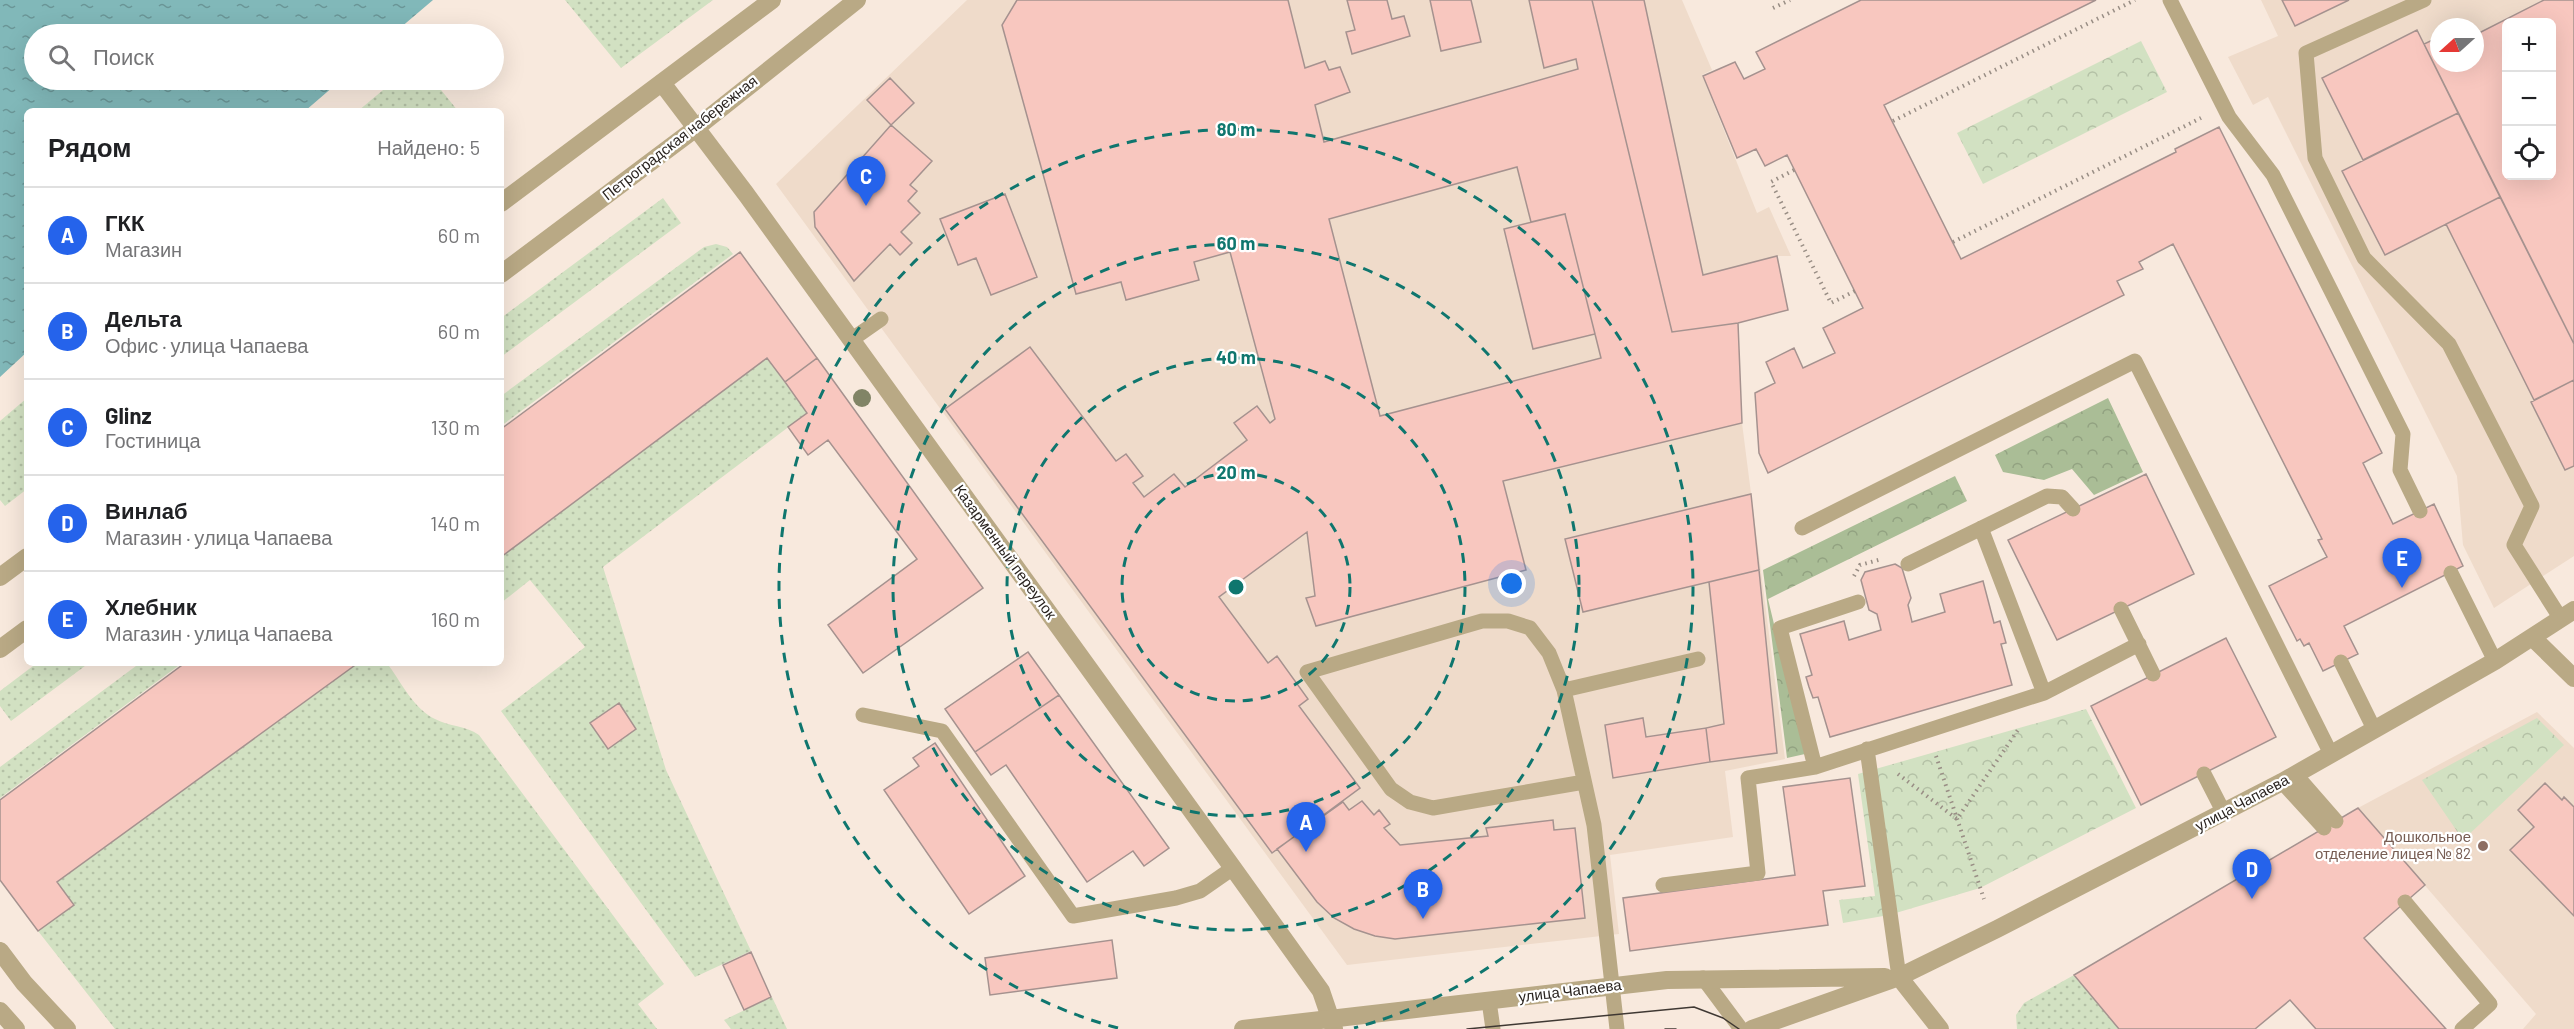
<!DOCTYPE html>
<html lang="ru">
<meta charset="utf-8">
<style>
body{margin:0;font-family:Barlow,sans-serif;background:#f2f2f2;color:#202124}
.controls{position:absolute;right:18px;top:18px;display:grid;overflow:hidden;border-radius:9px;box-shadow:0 6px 24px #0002}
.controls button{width:54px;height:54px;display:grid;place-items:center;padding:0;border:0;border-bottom:2px solid #e0e0e0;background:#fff;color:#202124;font:30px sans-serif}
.compass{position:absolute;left:2430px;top:18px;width:54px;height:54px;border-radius:50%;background:#fff;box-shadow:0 6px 24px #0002;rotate:249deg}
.you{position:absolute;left:1512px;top:584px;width:21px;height:21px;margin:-15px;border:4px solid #fff;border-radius:50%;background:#1a73e8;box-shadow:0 0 0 9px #1a73e833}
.badge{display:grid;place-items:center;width:39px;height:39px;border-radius:50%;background:#2563eb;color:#fff;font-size:20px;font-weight:700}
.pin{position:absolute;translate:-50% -50px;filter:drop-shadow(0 2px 3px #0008)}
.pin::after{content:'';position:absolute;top:32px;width:21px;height:18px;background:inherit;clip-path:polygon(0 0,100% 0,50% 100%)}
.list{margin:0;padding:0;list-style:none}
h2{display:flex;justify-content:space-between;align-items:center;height:78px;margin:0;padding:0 24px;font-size:26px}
h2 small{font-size:20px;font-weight:400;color:#757577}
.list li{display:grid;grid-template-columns:39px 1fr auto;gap:18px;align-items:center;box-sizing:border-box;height:96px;padding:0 24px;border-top:2px solid #e0e0e0}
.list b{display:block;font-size:22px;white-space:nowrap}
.list p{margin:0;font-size:20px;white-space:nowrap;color:#757577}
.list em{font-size:20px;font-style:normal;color:#757577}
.icon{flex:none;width:33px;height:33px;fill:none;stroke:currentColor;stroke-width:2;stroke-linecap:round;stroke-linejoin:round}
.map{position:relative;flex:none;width:2574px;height:1029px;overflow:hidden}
.search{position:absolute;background:#fff;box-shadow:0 6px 24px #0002;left:24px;top:24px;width:480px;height:66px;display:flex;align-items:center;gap:15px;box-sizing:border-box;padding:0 21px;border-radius:33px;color:#757577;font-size:22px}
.panel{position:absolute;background:#fff;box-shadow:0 6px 24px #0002;left:24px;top:108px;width:480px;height:558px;border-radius:9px}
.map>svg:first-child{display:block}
</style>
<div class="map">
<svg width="2574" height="1029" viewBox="0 0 2574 1029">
<defs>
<pattern id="grass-dots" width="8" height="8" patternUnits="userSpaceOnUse" patternTransform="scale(1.5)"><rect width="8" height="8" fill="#d2e1c2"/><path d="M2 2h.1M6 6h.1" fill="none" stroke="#b4c1a6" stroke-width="1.8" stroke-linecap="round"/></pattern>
<pattern id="forest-crowns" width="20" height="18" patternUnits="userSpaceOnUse" patternTransform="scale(1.5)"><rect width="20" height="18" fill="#aabd96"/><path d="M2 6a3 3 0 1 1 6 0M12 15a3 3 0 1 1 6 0" fill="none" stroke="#92a281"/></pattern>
<pattern id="park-crowns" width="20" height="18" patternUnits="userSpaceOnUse" patternTransform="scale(1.5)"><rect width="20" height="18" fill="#d2e1c2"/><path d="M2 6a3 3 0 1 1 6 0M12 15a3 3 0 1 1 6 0" fill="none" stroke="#b4c1a6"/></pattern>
<pattern id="water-ripples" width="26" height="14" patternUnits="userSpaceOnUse" patternTransform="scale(1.5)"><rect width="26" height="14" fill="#81b8b9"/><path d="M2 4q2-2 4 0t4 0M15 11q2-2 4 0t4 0" fill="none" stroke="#6a9596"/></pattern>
</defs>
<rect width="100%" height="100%" fill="#f8e9dd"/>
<path fill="#efdbca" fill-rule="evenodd" d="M967,0H1682L1712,70L1702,75L1757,213L1769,207L1791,256H1777L1788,310L1738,323L1742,423L1785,759L1725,771L1733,837L1610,855L1619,934L1347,965L776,184Z
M2261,0H2574V556L2494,608L2463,545L2457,476L2268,97L2253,105L2228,57L2278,36ZM2506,22H2552V176H2506ZM2439,27H2475V63H2439Z
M2537,712L2574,748V1029H2523L2536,1014L2358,808Z"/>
<path fill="url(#grass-dots)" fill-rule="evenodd" d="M565,0H713L621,68Z
M395,80H433L458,111H358Z
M663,198L681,223L501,357V318Z
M716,244L727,247L733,254L501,426V396L704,247Z
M767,358L807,413L603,567L666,770L751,951L695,977L501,711L585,647L530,580L501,603V557ZM619,703L636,729L608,748L590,723Z
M27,398V489L5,506L0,500V421Z
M37,663H89L11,721L0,706V691Z
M140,663H182L0,798V767Z
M358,663H387C401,682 414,709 435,719C450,727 465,725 479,735L664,984L638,1004L657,1029H115L38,931L73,905L57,882Z
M2074,975L2119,1029H2017L2016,1015L2024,1003Z
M772,997L787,1029H731L724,1020Z"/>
<path fill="url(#forest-crowns)" d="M2108,398L2143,472L2094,495L2072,469L2044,480L2003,472L1995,455Z
M1955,476L1967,501L1768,599L1805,754L1787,758L1763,570Z"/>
<path fill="url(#park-crowns)" d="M2141,41L2167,92L1983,184L1957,133Z
M2086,709L2136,808L1980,888L1889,915L1843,923L1839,900L1875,896L1858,774Z
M2537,718L2564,745L2463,840L2422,780Z"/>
<path fill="url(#water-ripples)" d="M0,0H433L393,34H34V80H341L305,111H27V352L0,377Z"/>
<path fill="#f8c7bf" stroke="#a5928f" stroke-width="1.5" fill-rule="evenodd" d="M1017,0H1288L1305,68L1325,61L1329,70L1340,67L1350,92L1315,105L1324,142L1578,69L1576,59L1544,68L1529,0H1592L1672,332L1738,323L1742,423L1503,481L1526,570L1316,626L1306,598L1315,596L1307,532L1219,597L1268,663L1277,656L1308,699L1299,706L1360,788L1272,853L945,409L1030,347L1116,461L1126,454L1143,476L1133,483L1144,497L1174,474L1185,487L1247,440L1234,423L1257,406L1270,423L1275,419L1230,252L1194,262L1199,280L1126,300L1121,282L1076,294L1002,25ZM1517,167L1531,222L1565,214L1601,358L1380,416L1329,219Z
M1347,0H1387L1392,19L1404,16L1410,36L1352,54L1346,32L1355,30Z
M1430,0H1471L1481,42L1441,51Z
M1592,0H1644L1703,275L1777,256L1788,310L1738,323L1672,332Z
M1861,0H2096L1884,105L1961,259L2176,152L2175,149L2219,127L2382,453L2363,463L2393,524L2434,504L2463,566L2344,626L2358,654L2323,671L2309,643L2304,646L2300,639L2297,641L2269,586L2327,557L2318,540L2322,539L2173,244L2139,262L2143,269L2117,281L2124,295L1768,473L1759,453L1755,393L1775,383L1766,362L1794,348L1803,368L1835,353L1823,328L1863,308L1787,155L1765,166L1756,149L1737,158L1703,76L1735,62L1744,79L1765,69L1756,52Z
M2282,0H2349L2295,26Z
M2544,0H2574V344L2424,44L2439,37V63H2475V35ZM2506,22H2552V176H2506Z
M2417,30L2458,113L2363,160L2322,78Z
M890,78L914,103L891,125L867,100Z
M2458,113L2500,197L2385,255L2342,171Z
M891,125L932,161L910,185L917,191L908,201L920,213L901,232L912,243L900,255L890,244L854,281L815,227L814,212Z
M1005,194L1037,277L991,295L976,258L958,265L940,219Z
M2500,197L2574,344V380L2534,400L2446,224Z
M1565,214L1595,334L1533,349L1504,229Z
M740,252L817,358L785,382L767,358L501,557V429Z
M817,358L983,588L863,673L828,625L917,559L828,440L808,455L788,427L807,413L785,382Z
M2574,380V466L2565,470L2531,402Z
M2146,474L2194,574L2057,640L2008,540Z
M1751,494L1759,570L1583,612L1565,539Z
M1895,564L1902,568L1911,598L1908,605L1912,622L1945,612L1940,594L1983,581L1994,623L2000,621L2006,643L2001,644L2012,685L1830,737L1818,697L1813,698L1809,687L1806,677L1812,675L1800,634L1844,621L1849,640L1881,630L1877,614L1869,610L1861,580L1865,572Z
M1759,570L1777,753L1710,762L1706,728L1724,724L1709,582Z
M2226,638L2276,737L2141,805L2091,706Z
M1028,652L1059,695L975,752L945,709Z
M185,663H358L57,882L74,905L38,931L0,880V800Z
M1059,695L1169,848L1144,866L1133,851L1087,882L1006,765L991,775L975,752Z
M619,703L636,729L608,749L590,723Z
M1643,718L1646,737L1706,728L1710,762L1613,778L1605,725Z
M935,743L1025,876L969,914L884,790L919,766L913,758Z
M1850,778L1865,886L1823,891L1828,925L1630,951L1623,898L1795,875L1783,787Z
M2545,783L2562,800L2564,797L2574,807V916L2510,850L2534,827L2518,810Z
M1362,801L1374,815L1379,810L1390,824L1384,828L1400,845L1488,836L1486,828L1553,820L1554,830L1575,828L1585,918L1395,939L1375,936L1354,929L1334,918L1317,902L1277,849L1343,802L1349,810Z
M2358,808L2425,885L2364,938L2446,1029H2316L2290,1000L2255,1029H2119L2074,975Z
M1112,940L1117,978L990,995L985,958Z
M751,952L771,997L744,1010L723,965Z"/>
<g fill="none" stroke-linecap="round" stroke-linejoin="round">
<path stroke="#998e85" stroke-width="4" stroke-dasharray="1.5 4.5" stroke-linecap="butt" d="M1773,8L1790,0
M1893,121L2135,0
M1794,170L1771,182L1831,303L1855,291
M1953,242L2201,118
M1854,576L1860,565L1882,559
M1936,756L1984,899
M1898,774L1957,819L2018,730"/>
<path stroke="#b9a985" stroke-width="15" d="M2170,0L2229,117L2273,175L2403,434L2400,470L2420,511
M2424,0L2306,53L2315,158L2364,258L2449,344L2532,506L2514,545L2561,619
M851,340L881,319
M1802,528L2135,361L2331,754
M1981,528L2044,693
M1908,564L2047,496L2062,497L2073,509
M2451,573L2495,661
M2121,609L2153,674
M2341,662L2374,729
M1564,690L1698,659
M863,715L942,731L1073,916L1176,898L1200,891L1233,868
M1867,749L1899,977
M1815,767L1780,628L1858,602
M2204,774L2224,813
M2295,774L2336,821
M1584,782L1433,808L1410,802L1391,789L1307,672L1482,621H1508L1530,628L1549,653L1564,690L1594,825L1617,1029
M2282,782L2324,828
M1663,885L1758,873L1748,778L1815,767L2044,693L2139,644
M2405,902L2490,1004L2462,1029
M1703,978L1741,1029
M1489,1001L1493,1029"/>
<path stroke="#b9a985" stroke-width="18" d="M662,83L746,194L1233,868L1321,991L1334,1029
M0,951L24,983L67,1029
M0,1011L16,1029"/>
<path stroke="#b9a985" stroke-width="18" d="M501,203L772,0
M501,274L696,128L857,0
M0,577L27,557
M2533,638L2574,678
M0,649L27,629
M1899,977L1940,1029
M1243,1029L1667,980L1885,977
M1752,1029L1899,977L1997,929L2282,782L2495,661L2574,610"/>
<path stroke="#3f3833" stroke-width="1.5" d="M1467,1029L1694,1007L1723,1018L1739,1029
M1665,1029H1676"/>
</g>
<circle fill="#818466" cx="862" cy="398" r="9"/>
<g fill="none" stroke="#0f766e" stroke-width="3" stroke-dasharray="10 8">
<circle cx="1236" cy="587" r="114"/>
<circle cx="1236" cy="587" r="229"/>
<circle cx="1236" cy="587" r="343"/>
<path d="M1118 1028A457 457 0 1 1 1354 1028"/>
</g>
<circle fill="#8d6e63" stroke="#fff" stroke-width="2" cx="2483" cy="846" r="6"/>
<g text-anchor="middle" stroke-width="4.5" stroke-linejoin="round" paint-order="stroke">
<g font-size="15" fill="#2a2420" stroke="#fff">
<text transform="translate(680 138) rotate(-38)" y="5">Петроградская набережная</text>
<text transform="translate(1005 552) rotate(54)" y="5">Казарменный переулок</text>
<text transform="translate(2242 803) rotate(-28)" y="5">улица Чапаева</text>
<text transform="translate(1570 991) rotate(-7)" y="5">улица Чапаева</text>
</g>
<g font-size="15" fill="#785e54" stroke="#fff" text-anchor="end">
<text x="2471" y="842">Дошкольное<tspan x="2471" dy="17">отделение лицея № 82</tspan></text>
</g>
</g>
<circle cx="1236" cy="587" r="9" fill="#0f766e" stroke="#fff" stroke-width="3"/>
<g font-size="18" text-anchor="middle" font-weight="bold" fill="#0f766e" stroke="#fff" stroke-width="4.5" stroke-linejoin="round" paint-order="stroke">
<text x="1236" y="136">80 m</text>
<text x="1236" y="250">60 m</text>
<text x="1236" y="364">40 m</text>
<text x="1236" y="479">20 m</text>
</g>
</svg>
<div class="controls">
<button>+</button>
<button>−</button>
<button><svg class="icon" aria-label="locate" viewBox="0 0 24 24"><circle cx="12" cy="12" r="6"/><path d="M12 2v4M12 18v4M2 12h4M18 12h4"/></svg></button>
</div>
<svg class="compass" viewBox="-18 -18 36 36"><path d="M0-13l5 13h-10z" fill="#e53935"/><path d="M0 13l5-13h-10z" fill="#757577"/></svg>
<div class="you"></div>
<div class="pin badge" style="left:1306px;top:852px">A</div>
<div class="pin badge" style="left:1423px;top:919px">B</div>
<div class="pin badge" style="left:866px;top:206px">C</div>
<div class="pin badge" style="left:2252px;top:899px">D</div>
<div class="pin badge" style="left:2402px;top:588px">E</div>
<div class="search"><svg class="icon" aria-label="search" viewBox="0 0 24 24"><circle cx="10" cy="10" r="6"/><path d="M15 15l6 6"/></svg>Поиск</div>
<section class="panel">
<h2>Рядом<small>Найдено: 5</small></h2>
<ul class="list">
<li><span class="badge">A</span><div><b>ГКК</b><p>Магазин</p></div><em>60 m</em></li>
<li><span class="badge">B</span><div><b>Дельта</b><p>Офис · улица Чапаева</p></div><em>60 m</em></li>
<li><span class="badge">C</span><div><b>Glinz</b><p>Гостиница</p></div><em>130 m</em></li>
<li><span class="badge">D</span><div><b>Винлаб</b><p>Магазин · улица Чапаева</p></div><em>140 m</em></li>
<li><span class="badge">E</span><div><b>Хлебник</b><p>Магазин · улица Чапаева</p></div><em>160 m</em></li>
</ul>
</section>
</div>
